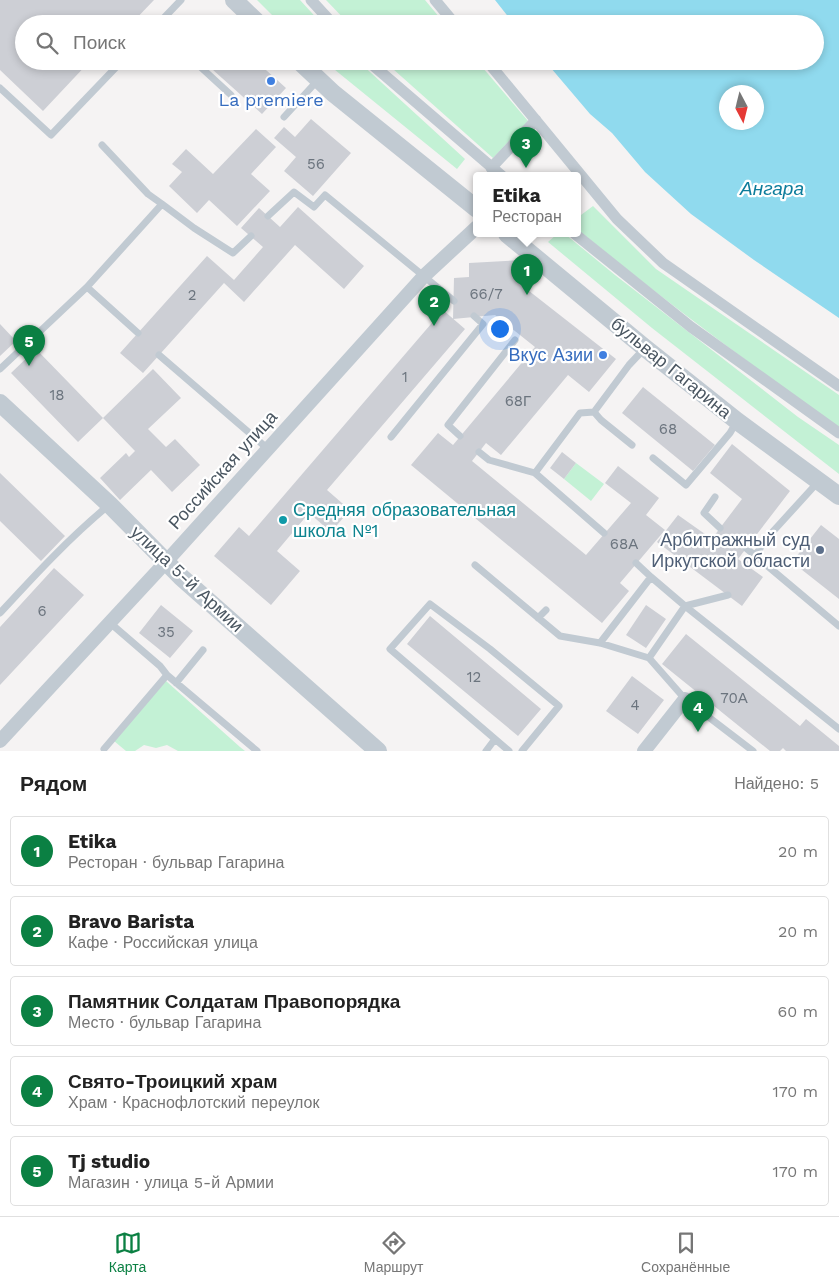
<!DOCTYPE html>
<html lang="ru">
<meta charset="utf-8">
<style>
body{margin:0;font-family:"Work Sans",sans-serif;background:#f2f2f2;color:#222}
.compass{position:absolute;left:719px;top:85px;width:45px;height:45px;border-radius:50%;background:#fff;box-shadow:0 2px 8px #0003;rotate:173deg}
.you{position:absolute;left:499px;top:328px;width:18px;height:18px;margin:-12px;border:4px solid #fff;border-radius:50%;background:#1a73e8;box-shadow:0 0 0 8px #1a73e833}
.badge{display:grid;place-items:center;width:32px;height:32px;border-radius:50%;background:#0b8043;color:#fff;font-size:16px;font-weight:700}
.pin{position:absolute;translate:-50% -41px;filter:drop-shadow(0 1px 2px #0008)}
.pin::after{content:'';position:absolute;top:26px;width:18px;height:15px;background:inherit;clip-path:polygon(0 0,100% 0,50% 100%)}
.popup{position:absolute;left:473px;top:172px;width:108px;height:65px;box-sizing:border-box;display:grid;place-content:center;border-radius:5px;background:#fff;filter:drop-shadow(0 1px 4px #0005);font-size:16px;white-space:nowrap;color:#767676}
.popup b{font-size:19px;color:#222}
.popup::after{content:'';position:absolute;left:50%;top:100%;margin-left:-10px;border:10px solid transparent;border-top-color:#fff}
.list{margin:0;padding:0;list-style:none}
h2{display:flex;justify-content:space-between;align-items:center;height:65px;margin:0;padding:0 20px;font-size:21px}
h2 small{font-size:16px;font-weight:400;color:#767676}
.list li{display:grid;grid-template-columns:32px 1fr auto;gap:15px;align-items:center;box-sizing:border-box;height:70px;margin:0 10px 10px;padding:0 10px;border:1px solid #e0e0e0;border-radius:5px}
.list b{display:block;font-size:19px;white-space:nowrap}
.list p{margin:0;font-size:16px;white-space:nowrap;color:#767676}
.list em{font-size:16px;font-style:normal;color:#767676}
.icon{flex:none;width:28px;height:28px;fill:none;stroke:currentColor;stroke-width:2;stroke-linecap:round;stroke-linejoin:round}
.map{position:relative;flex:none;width:839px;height:751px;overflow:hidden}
.search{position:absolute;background:#fff;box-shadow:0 2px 8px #0003;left:15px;right:15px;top:15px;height:55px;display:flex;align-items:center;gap:12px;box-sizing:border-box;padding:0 18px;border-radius:28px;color:#767676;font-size:19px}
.sheet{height:465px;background:#fff}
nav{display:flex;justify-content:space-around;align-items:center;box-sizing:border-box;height:70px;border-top:1px solid #e0e0e0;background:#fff;font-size:14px;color:#767676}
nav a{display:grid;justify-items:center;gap:2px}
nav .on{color:#0b8043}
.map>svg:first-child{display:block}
</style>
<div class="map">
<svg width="839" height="751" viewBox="0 0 839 751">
<rect width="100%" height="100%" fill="#f5f3f3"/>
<path fill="#c3f1d5" d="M257,0H300L322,24H281Z
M326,0H425L445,24H349Z
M324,61H358L465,159L457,169Z
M384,61H477L528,121L493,158Z
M593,206L656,269L839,395V427C749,364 662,299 577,229V218Z
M557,234H565L615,275L798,417L839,445V474L652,328L548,242Z
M576,463L604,484L591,501L564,479Z
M166,681L240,747L245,751H178L167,745L156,748L144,745L135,751H126L114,741Z"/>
<path fill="#90daee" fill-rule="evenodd" d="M495,0H839V318L754,260L691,214L645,172L612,133L590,114L545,61H815V24H514ZM726,92H756V122H726Z"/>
<path fill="#cdcfd5" d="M0,0H154L131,24H24V61H90L43,111L0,70Z
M203,61H256L286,88L262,114Z
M311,119L351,153L313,196L284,171L296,157L274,138L284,127L295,137Z
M256,129L276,147L251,174L270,191L237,226L209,200L197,213L169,186L182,172L172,164L186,149L213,174Z
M298,207L364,266L344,289L295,245L244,302L224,283L143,373L120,353L207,256L234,280L263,247L241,228L259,208L280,227Z
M523,260L524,287L616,359L589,392L568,375L501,455L486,443L472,461L586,555L631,503L605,483L618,466L659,498L646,515L665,530L620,583L629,591L602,623L411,465L438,433L453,445L535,347L495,315L453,319L454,278L469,277V263Z
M443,310L465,329L327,490L350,510L331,532L309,513L277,551L300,571L271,605L214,556L239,527L249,536Z
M0,324L16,341L0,356Z
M36,349L103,418L78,442L11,373Z
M153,369L181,398L148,429L166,447L175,439L200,465L172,492L151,470L120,500L100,478L126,453L129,457L135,451L103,418Z
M643,387L715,445L693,471L622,413Z
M732,444L790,491L738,559L763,577L742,606L657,542L678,515L712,539L720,528L742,499L710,473Z
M562,452L576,463L564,479L550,468Z
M0,473L65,536L41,561L0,521Z
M821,525L839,539V599L792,562Z
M54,568L84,595L0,685V627Z
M161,605L193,631L170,658L139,633Z
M646,605L666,619L646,648L626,635Z
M430,616L541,709L518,736L407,644Z
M686,634L800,726L806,719L839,746V751H786L783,748L780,751H770L662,664Z
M632,676L664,700L638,734L606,711Z"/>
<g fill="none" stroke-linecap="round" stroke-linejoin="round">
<path stroke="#c1cad2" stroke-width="7" d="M158,24L181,0
M194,61L231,95
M0,88L51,135L122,61
M284,117L318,80
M102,145L148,194L162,204
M268,216L294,192L314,207L325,195L454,301
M138,333L87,287L162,204L194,228L233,253L251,236
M159,355L268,449
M0,369L87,287
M594,412L601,420L632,445
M460,436L448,425L515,340
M391,437L483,324L474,316
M479,452L489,460L535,473
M653,458L686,485L730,433L737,421
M715,497L704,513L720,528
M604,533L535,473L580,413L594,412L629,365L645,348
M746,548L839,626
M636,563L651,577L685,606L839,729
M475,565L560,636L600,643L649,658
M748,566L767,538L818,482
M728,595L685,606L649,658L685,699L753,751
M0,613C35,575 69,538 109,505
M538,618L546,610
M109,622L160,666L167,675L257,751
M600,643L651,577
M176,683L203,650
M104,749L167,675
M486,751L495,739
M509,751L390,649L430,604L490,649L559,706L522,751"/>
<path stroke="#c1cad2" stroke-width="11" d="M311,0L333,24
M435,0L455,24
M368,61L502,176
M487,61L617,219L663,263L839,386
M491,168L536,120
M575,234L691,327L839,433"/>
<path stroke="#c1cad2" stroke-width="14" d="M0,741L165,563L424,276L477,227
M644,751L685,699"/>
<path stroke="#c1cad2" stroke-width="18" d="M234,0L259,24
M299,61L333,93L477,209
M507,234L645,348L737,421L839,496
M0,403L110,505L181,577L378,751"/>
</g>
<g fill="#3f7fe0" stroke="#fff" stroke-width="2">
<circle cx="271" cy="81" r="5"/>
<circle cx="603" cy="355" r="5"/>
</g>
<circle fill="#0f9aa8" stroke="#fff" stroke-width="2" cx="283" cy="520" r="5"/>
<circle fill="#5c6f8a" stroke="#fff" stroke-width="2" cx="820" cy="550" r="5"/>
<g text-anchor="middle" stroke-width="4.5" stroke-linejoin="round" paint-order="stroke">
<g font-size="15" fill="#6b747e">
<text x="316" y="169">56</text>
<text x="486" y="299">66/7</text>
<text x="192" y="300">2</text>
<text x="405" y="382">1</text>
<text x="57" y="400">18</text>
<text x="518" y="406">68Г</text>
<text x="668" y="434">68</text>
<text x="624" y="549">68А</text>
<text x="42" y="616">6</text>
<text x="166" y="637">35</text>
<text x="474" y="682">12</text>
<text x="734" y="703">70А</text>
<text x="635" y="710">4</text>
</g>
<g font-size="18" fill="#366cbe" stroke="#fff">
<text x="271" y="106">La premiere</text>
<text x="593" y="361" text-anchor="end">Вкус Азии</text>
</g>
<g font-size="18" fill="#4a5661" stroke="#fff">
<text transform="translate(671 368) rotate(39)" y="6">бульвар Гагарина</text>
<text transform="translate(223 470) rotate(-48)" y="6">Российская улица</text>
<text transform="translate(187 579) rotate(43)" y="6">улица 5-й Армии</text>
</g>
<g font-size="18" fill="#0d838f" stroke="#fff" text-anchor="start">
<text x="293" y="516">Средняя образовательная<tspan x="293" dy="21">школа №1</tspan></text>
</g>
<g font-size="18" fill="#4e5e75" stroke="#fff" text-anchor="end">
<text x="810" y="546">Арбитражный суд<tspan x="810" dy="21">Иркутской области</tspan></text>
</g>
<g font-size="19" font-style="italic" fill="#0c7c9b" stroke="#fff">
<text x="772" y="195">Ангара</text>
</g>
</g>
</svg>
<svg class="compass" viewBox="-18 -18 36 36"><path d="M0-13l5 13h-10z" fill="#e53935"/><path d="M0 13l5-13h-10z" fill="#767676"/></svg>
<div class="you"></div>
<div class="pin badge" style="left:527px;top:295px">1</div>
<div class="popup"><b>Etika</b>Ресторан</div>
<div class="pin badge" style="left:434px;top:326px">2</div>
<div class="pin badge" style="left:526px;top:168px">3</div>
<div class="pin badge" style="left:698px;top:732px">4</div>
<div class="pin badge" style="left:29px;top:366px">5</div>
<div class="search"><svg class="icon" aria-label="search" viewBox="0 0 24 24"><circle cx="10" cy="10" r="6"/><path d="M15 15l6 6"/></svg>Поиск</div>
</div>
<section class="sheet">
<h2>Рядом<small>Найдено: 5</small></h2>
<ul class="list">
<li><span class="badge">1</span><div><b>Etika</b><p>Ресторан · бульвар Гагарина</p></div><em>20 m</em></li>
<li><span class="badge">2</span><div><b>Bravo Barista</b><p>Кафе · Российская улица</p></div><em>20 m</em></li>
<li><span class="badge">3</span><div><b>Памятник Солдатам Правопорядка</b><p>Место · бульвар Гагарина</p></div><em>60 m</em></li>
<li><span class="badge">4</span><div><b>Свято-Троицкий храм</b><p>Храм · Краснофлотский переулок</p></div><em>170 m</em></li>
<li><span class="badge">5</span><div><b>Tj studio</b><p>Магазин · улица 5-й Армии</p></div><em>170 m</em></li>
</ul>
</section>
<nav>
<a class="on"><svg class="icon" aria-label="map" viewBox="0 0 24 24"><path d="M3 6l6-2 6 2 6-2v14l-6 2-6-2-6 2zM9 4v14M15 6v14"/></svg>Карта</a>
<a><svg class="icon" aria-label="directions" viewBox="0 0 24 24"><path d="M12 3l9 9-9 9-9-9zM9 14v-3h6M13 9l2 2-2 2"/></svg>Маршрут</a>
<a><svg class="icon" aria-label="saved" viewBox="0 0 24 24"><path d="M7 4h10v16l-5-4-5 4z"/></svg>Сохранённые</a>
</nav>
